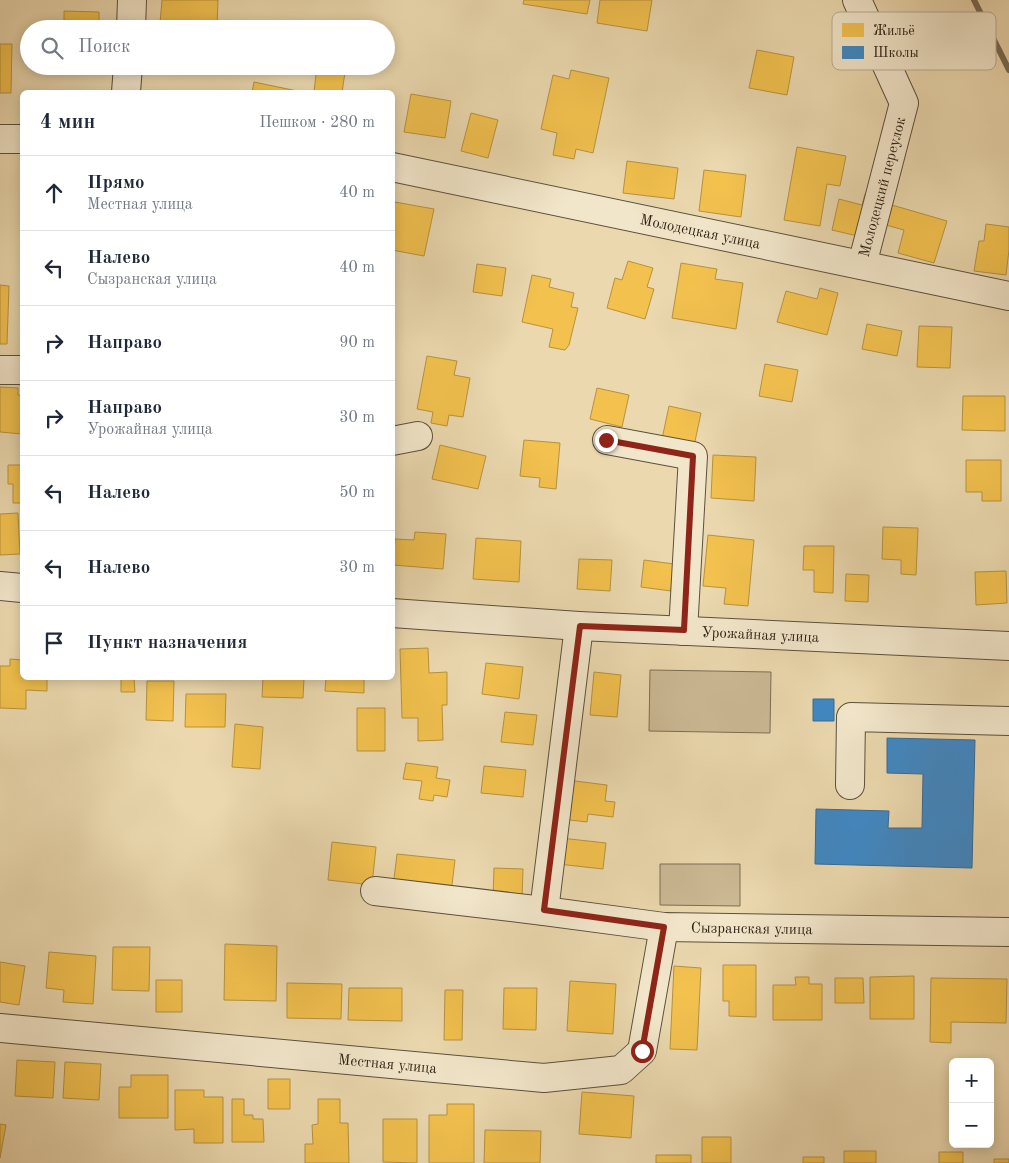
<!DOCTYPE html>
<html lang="ru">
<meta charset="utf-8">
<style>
body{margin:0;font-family:"Old Standard TT",serif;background:#f6f6f7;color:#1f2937}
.controls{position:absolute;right:15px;bottom:15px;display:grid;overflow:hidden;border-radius:8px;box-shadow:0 2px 12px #0003}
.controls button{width:45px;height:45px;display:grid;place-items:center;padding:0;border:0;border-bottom:1px solid #e0e1e3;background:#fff;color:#1f2937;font:25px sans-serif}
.stop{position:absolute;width:15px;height:15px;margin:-11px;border:4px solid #8f2418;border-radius:50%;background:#fff}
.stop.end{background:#8f2418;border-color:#fff;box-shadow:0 1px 5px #0008}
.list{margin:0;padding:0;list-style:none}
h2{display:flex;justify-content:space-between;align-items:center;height:65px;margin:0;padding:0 20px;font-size:21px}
h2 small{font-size:16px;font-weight:400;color:#747a83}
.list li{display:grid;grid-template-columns:32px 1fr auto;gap:15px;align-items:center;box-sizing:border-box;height:75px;padding:0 20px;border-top:1px solid #e0e1e3}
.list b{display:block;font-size:19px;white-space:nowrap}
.list p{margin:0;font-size:16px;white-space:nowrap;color:#747a83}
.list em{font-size:16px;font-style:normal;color:#747a83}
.icon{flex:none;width:28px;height:28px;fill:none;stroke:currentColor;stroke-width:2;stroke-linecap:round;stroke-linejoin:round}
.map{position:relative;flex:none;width:1009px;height:1163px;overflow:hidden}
.search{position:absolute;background:#fff;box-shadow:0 2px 12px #0003;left:20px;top:20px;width:375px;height:55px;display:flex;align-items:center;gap:12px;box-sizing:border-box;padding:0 18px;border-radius:28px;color:#747a83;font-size:19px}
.panel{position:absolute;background:#fff;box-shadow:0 2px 12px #0003;left:20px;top:90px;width:375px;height:590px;border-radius:8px}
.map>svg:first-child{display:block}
</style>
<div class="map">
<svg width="1009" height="1163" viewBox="0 0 1009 1163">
<rect width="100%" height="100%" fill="#ebd8ae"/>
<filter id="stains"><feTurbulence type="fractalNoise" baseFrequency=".004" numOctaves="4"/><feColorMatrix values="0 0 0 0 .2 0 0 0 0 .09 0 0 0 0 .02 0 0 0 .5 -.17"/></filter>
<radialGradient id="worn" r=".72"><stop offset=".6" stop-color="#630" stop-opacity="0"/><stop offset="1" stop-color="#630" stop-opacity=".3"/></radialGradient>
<path fill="#cbb994" stroke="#7c6e56" d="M650,670L771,672L770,733L649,731Z
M660,864H740V906L660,905Z"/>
<path fill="#f2c14e" stroke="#b7923e" d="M162,0H218L217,27L160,23Z
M524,0H590L587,14L523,4Z
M600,0H652L647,31L597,23Z
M64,11L99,12V29H64Z
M0,44H12L11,93H0Z
M757,50L794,57L787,95L749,88Z
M317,66H346L342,92H314Z
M571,70L609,78L593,153L576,149L574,159L553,155L557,133L541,129L553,75L569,79Z
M254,82L302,92H252Z
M411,94L451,101L445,138L404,132Z
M471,113L498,120L488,158L461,151Z
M797,147L846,156L840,186L827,184L820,226L784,220Z
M627,161L678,168L674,199L623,193Z
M704,170L746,175L741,217L699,211Z
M865,194L876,196L866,238L832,230L839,199L862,205Z
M395,202L434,209L424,256L392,250V216Z
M892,205L947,221L934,263L898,253L904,230L886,225Z
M986,224L1009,227V250L1006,275L974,271L979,241H984Z
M628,261L653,268L647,287L654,289L645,319L607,308L615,278L622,280Z
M681,263L717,269L715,279L743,283L736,329L672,318Z
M477,264L506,268L502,296L473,292Z
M532,275L551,279L549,287L574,293L571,307L578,308L569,345L565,350L549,347L553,329L522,322Z
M0,285L9,286L7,344H0Z
M820,288L838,293L827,335L777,322L786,291L817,299Z
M867,324L902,331L897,356L862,349Z
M919,326L952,327L950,368L917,367Z
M427,356L457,361L454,375L470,378L463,417L449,415L447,426L431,423L433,412L417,409Z
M765,364L798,370L792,402L759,396Z
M0,387L18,388V395L22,396V434L0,432Z
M597,388L629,395L622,427L590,419Z
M963,396H1005V431L962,430Z
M669,406L701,413L694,446L662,439Z
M524,440L560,443L556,489L539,487L540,478L520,476Z
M440,445L486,456L478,489L432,479Z
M713,455L756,457L754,501L711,498Z
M966,460H1001V501H982V492H966Z
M8,465H22V503H13V484H8Z
M18,513L20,554L0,555V514Z
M883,527L918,528L916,575L901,574V560L882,559Z
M415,532L446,534L443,569L393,565L395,539L414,540Z
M708,535L754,540L748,606L724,604L726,588L703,586Z
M476,538L521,541L519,582L473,579Z
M804,546H834L833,593L814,592V570H803Z
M579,559L612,560L610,591L577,589Z
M644,560L674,564L671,591L641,587Z
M1006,571L1007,603L976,605L975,572Z
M846,574L869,575L868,602L845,601Z
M428,648L429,673L447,672V705H442L443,740L418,741V718H402L400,649Z
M10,659L22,660V678H47V691L26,690V709L0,708V666H10Z
M486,663L523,667L519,699L482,694Z
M594,672L621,675L617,717L590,715Z
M121,678H134L135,692H121Z
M263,678H304L303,698L262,697Z
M326,678H364V693L325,691Z
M147,681H174L173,721L146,720Z
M186,694H226L225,727H185Z
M357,708H385V751H357Z
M505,712L537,715L533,745L501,742Z
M235,724L263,727L260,769L232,767Z
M406,763L438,767L436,778L450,780L447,797L434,795L433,801L419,799L422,781L403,779Z
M484,766L526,770L523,797L481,793Z
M567,780L607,785L605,801L615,802L613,817L588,814L587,822L562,819Z
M561,838L606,843L603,869L558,864Z
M332,842L376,847L372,885L328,880Z
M397,854L455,860L451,893L393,887Z
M494,868L523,869L522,899L493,898Z
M225,944L277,946L276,1001L224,1000Z
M113,947H150L149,991L112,990Z
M49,952L96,956L93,1004L63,1002L64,990L46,988Z
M0,962L25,966L19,1005L0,1002Z
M723,965H756V1017L729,1016V1001H723Z
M674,966L701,968L697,1050L670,1049Z
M914,976V1019H870V977Z
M795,977H809V984H822V1020H773V985H796Z
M835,978H863L864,1003H835Z
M931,978L1007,979L1006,1023L951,1022V1043L930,1042Z
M156,980H182V1012H156Z
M570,981L616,984L613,1034L567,1031Z
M287,983L342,984L341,1019L287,1018Z
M349,988H402V1021L348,1020Z
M504,988H537L536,1030L503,1029Z
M445,990H463L462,1040H444Z
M17,1060L55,1062L53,1098L15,1096Z
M65,1062L101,1064L99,1100L63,1098Z
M131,1075H168V1118H119V1087H131Z
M268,1079H290V1109H268Z
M175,1090H204V1097H223V1143H194V1129L175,1130Z
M582,1092L634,1096L631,1138L579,1134Z
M232,1099H244V1115H253V1119H263L264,1142H232Z
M318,1099H340V1123H348L349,1163H305V1144H313L312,1125L318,1124Z
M447,1104H474V1163H429V1115H447Z
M383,1119H417V1163L383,1162Z
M0,1124L6,1125L0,1158Z
M485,1130L541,1131L540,1163H484Z
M702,1137H731V1163H702Z
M844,1151H876V1163H844Z
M939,1152H963V1163H939Z
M656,1155H691V1163H656Z
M803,1157H824V1163H803Z
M994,1159H1009V1163H994Z"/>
<path fill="#3f88c5" stroke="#3a6a91" d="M813,699H834V721H813Z
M887,738L975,740L972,868L815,864L816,809L889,811L888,828H922L923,774L887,773Z"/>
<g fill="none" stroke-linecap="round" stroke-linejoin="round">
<path stroke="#786a53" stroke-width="6" d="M974,0L1009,70"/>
<g stroke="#5c503d" stroke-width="30">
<g id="minor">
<path d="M857,0L904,103L862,265"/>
<path d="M131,29L132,0"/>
<path d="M126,92L128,66"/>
<path d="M0,139H22"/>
<path id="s1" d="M392,167L1009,296"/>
<path d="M0,370H22"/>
<path d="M607,440L693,456L683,631"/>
<path d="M392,441L418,436"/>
<path d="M0,586L22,588"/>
<path id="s2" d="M392,613L579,626L1009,646"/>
<path d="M850,785L851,717L1009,721"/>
<path id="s3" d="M375,891L544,911L664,927L1009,932"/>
<path d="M544,911L579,626"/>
<path id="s4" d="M0,1028L544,1078L621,1070L642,1051L664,927"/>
</g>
</g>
<use href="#minor" stroke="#f2e6ca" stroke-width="28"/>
</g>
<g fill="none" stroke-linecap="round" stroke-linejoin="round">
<path stroke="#8f2418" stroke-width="6" d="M606,440L693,456L684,630L580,626L544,910L664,927L642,1051"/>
</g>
<g text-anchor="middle" stroke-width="5" stroke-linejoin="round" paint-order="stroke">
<g font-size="15" fill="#2d2317" stroke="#f2e6ca">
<text transform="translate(882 187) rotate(-75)" y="5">Молодецкий переулок</text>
<text dy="5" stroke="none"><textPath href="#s1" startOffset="315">Молодецкая улица</textPath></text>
<text dy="5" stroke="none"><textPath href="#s2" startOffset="369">Урожайная улица</textPath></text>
<text dy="5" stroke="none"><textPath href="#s3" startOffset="379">Сызранская улица</textPath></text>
<text dy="5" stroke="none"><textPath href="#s4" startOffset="389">Местная улица</textPath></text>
</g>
</g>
<rect x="832" y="12" width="164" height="58" rx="8" fill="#f2e6ca" stroke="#b7ac94" stroke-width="1"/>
<rect x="842" y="23" width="22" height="14" fill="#f2c14e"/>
<rect x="842" y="46" width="22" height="13" fill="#3f88c5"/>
<g font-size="14" fill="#2d2317">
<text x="873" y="35">Жильё</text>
<text x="873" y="57">Школы</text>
</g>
<rect width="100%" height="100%" filter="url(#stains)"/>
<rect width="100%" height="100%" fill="url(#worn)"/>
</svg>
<div class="controls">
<button>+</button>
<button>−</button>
</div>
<div class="stop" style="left:642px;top:1051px"></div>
<div class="stop end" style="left:606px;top:440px"></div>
<div class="search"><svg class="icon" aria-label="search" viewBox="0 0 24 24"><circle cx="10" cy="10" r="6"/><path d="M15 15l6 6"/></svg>Поиск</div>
<section class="panel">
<h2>4 мин<small>Пешком · 280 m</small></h2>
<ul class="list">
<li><svg class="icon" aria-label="ahead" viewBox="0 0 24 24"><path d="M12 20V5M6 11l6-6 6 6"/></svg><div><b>Прямо</b><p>Местная улица</p></div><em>40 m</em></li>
<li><svg class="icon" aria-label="left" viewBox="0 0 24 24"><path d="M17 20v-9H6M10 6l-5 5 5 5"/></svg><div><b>Налево</b><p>Сызранская улица</p></div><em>40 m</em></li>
<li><svg class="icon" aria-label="right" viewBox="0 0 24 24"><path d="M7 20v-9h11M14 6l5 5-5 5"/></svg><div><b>Направо</b></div><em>90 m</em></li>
<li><svg class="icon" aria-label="right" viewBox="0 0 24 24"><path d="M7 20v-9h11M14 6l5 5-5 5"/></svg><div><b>Направо</b><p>Урожайная улица</p></div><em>30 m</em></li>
<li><svg class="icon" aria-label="left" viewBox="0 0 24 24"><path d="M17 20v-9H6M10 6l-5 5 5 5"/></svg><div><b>Налево</b></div><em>50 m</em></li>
<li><svg class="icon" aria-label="left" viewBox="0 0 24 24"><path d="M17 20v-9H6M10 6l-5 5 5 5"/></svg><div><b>Налево</b></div><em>30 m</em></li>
<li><svg class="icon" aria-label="arrive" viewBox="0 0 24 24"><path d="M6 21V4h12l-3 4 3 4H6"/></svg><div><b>Пункт назначения</b></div></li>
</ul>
</section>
</div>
